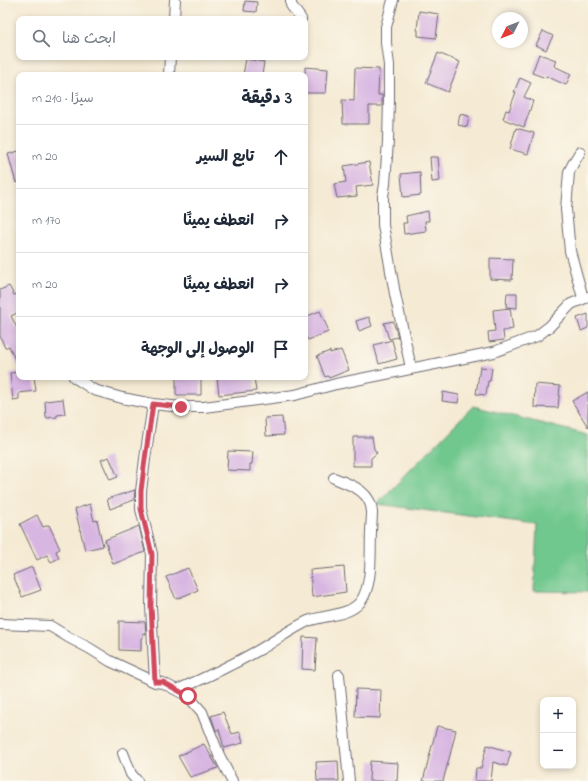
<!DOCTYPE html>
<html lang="ar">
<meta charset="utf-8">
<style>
body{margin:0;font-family:"Indie Flower","Playpen Sans Arabic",sans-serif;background:#f6f6f7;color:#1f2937;direction:rtl}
.controls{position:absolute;right:12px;bottom:12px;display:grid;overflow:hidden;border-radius:8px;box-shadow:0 2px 6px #0003}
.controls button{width:36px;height:36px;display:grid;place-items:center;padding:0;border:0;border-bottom:1px solid #e0e1e3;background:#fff;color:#1f2937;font:20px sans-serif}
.compass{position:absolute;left:492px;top:12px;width:36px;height:36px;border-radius:50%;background:#fff;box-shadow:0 2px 6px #0003;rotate:228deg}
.stop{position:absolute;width:12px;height:12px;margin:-9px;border:3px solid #d1495b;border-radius:50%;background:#fff}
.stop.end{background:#d1495b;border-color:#fff;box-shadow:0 1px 4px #0008}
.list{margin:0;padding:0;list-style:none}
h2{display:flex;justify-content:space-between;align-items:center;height:52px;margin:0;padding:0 16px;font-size:17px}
h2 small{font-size:13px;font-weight:400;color:#747a83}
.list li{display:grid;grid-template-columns:26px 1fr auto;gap:12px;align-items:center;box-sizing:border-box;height:64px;padding:0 16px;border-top:1px solid #e0e1e3}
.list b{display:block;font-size:15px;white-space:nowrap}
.list em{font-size:13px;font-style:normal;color:#747a83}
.icon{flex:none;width:22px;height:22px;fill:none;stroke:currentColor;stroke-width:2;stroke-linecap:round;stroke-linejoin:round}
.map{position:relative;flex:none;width:588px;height:781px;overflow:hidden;direction:ltr}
.search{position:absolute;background:#fff;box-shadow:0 2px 6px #0003;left:16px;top:16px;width:292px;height:44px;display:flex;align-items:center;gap:10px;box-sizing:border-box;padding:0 14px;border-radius:8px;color:#747a83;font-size:15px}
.panel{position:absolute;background:#fff;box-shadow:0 2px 6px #0003;left:16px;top:72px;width:292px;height:308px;border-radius:8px;direction:rtl}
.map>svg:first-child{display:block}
</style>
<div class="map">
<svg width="588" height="781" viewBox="0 0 588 781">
<rect width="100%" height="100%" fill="#fbf7ec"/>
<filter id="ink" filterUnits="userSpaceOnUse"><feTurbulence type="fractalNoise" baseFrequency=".025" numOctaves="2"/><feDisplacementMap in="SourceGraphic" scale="8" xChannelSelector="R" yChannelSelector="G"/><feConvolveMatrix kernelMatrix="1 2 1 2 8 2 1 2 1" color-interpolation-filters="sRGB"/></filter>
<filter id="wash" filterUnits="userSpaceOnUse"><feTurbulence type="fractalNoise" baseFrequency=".012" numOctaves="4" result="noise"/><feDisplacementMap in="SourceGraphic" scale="16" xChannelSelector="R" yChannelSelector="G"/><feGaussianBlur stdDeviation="0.9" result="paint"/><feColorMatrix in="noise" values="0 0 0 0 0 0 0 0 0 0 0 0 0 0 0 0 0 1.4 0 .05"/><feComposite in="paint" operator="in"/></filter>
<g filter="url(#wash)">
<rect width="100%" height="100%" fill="#f5ead3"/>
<path fill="#71c88e" stroke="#4a7564" d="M473,406L588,435V592L534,591L537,525L377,504Z"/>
<g id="blocks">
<path fill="#d8b6e2" d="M245,1L257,2L256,12L244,11Z
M419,11L439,14L436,38L418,36V30H417Z
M543,31L553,36L546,50L536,45Z
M438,53L460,62L448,92L426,83Z
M539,54L556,60L554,66L571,74L566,85L546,76V78L532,73Z
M246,59L264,62L262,75H243Z
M305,67L328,69L326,93H305Z
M355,68L379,69L378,95H382V106H369V124H343L342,100L354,101Z
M520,78L531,83L524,97L533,101L524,127L503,119L506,110L509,111L516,92H514Z
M460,114L469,116L467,127L458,125Z
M516,128L534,133L528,154L510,149Z
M19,151V182L16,183L8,154Z
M430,157H438L440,181L432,182Z
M369,162L373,185L356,187L357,196L337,198L334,184L346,182L344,166Z
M420,172L421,195L403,197L401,174Z
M428,211L429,221H425L426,231L404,234L403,223H407L406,216Z
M490,258L513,259L512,280L490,279Z
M9,286L14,295L17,294L19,298V312L11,316L19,332V368L9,346L5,348L0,336V290Z
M507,293H517V308L506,307Z
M510,308L513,329L503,331L504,340L489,342L488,332L495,331L493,310Z
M320,311L328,329L327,330L328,332L308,340L305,334V317Z
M588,314V328L581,331L577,318Z
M369,317L372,326L359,331L356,321Z
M393,321L398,337L389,339L384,323Z
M392,340L397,359L379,364L374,345Z
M341,350L349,370L329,378L328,376L325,377L317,356L330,351V353Z
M480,367L492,368L490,381H488L486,395L476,394Z
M19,372V377H34L36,391L19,393V399L13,400L10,373Z
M176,377H201V395H176Z
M217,377H254L256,391L219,395Z
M535,384L560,386L558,408L534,407Z
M443,392L459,395L458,403L442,401Z
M588,392V427L572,401Z
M63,399L65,414L57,415V417L46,418L45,401Z
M282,417L284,435L266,436L265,418Z
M353,437H372L374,449L377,453L371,458V466H353Z
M228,451L253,452L252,464H250V471L227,470Z
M109,457L118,477L110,480L101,460Z
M135,490L134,500L110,509L107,499Z
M90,504L94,521L97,520L103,546L85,550L75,509Z
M37,515L43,527L49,525L60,549L56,551L59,558L51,562L47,555L37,560L20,524Z
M139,526L145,552L113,564L105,540Z
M32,567L41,590L22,597L13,575Z
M344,567L346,592L312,597L310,570Z
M188,568L198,590L176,599L166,577Z
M119,621L145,622L146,634L143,633V638H141V651L119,650Z
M303,637L317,638L315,670L302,669Z
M356,689L381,690L380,718L355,717Z
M223,712L232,734L240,732L243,743L224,748L219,729L216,731L211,716Z
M437,726L456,730L450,755L443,781H423Z
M204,744L218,768L190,777L178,756Z
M487,745L511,752L507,766L493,762L491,781H475L476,768H481Z
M338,761L339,781H317L316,762Z
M370,761L398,763L397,781H369Z"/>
</g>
</g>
<g filter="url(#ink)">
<use href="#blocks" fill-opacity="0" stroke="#6c6870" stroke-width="1"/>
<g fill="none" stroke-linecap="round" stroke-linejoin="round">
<g stroke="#6c6870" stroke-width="12">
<path id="minor" d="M291,0V5L301,19
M393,0L386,27V43L389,65V100L388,141L385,184L383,196V225L395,294L411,368
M174,19L175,0
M169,75L170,57
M580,152L574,162L569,172L566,209L570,251L583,298
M74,377L94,390L122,398L153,404L181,407H204L295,395L336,384L494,352L537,336L550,326L571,304L588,297
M153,404L145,459L141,491V509L152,554L151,606L155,682
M0,624L50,626L68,637L89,648L110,661L155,682L163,683L188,696L202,712L219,755L232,781
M339,675L349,781
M177,690C205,678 232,665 259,650C275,641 291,629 308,621C325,615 350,616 361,601C373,584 370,553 371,533C371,526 372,519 372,512C371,491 351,485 334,478
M123,753L131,774L137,781"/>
</g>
<use href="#minor" stroke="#fff" stroke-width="10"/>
</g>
</g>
<g fill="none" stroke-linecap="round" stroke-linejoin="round" filter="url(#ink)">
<path stroke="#d1495b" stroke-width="5" d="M181,407L153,404L145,459L141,491V509L152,554L151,606L155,682H163L188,696"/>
</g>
</svg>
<div class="controls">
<button>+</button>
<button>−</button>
</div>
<svg class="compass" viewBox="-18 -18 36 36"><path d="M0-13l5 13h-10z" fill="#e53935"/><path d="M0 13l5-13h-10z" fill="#747a83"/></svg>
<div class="stop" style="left:188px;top:696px"></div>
<div class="stop end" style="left:181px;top:407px"></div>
<div class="search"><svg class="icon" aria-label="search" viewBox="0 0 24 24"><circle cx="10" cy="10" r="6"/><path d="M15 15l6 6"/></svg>ابحث هنا</div>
<section class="panel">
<h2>3 دقيقة<small>سيرًا · 210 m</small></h2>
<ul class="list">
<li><svg class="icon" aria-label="ahead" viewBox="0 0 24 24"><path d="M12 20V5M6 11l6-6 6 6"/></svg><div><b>تابع السير</b></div><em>20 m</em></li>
<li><svg class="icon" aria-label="right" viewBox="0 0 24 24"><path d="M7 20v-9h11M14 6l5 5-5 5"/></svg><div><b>انعطف يمينًا</b></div><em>170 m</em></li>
<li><svg class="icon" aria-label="right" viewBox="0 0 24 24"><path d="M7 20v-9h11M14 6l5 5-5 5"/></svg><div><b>انعطف يمينًا</b></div><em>20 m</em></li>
<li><svg class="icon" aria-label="arrive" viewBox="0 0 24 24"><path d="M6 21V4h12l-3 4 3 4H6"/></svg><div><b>الوصول إلى الوجهة</b></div></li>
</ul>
</section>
</div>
